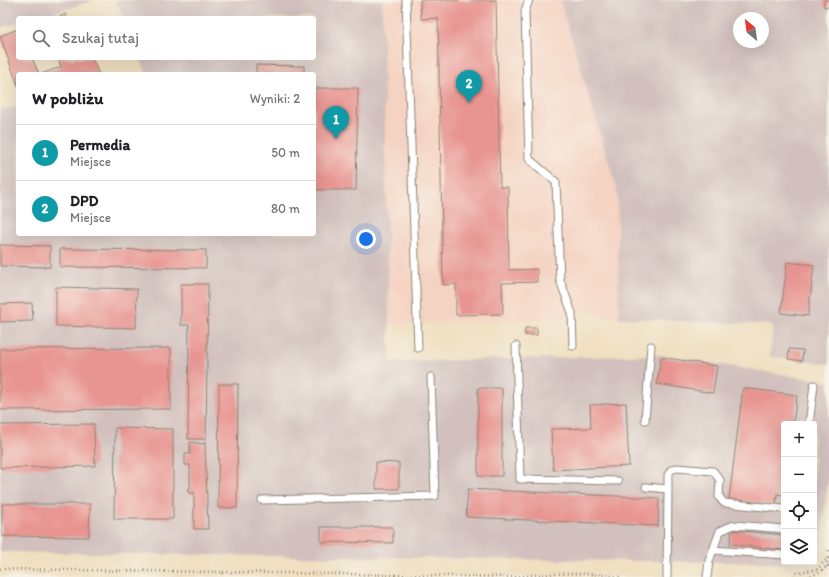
<!DOCTYPE html>
<html lang="pl">
<meta charset="utf-8">
<style>
body{margin:0;font-family:Itim,sans-serif;background:#f2f2f2;color:#202124}
.controls{position:absolute;right:12px;bottom:12px;display:grid;overflow:hidden;border-radius:4px;box-shadow:0 4px 16px #0002}
.controls button{width:36px;height:36px;display:grid;place-items:center;padding:0;border:0;border-bottom:1px solid #e0e0e0;background:#fff;color:#202124;font:20px sans-serif}
.compass{position:absolute;left:733px;top:12px;width:36px;height:36px;border-radius:50%;background:#fff;box-shadow:0 4px 16px #0002;rotate:331deg}
.you{position:absolute;left:366px;top:239px;width:14px;height:14px;margin:-10px;border:3px solid #fff;border-radius:50%;background:#1a73e8;box-shadow:0 0 0 6px #1a73e833}
.badge{display:grid;place-items:center;width:26px;height:26px;border-radius:50%;background:#1f6fb2;color:#fff;font-size:13px;font-weight:700}
.pin{position:absolute;translate:-50% -33px;filter:drop-shadow(0 1px 2px #0008)}
.pin::after{content:'';position:absolute;top:21px;width:14px;height:12px;background:inherit;clip-path:polygon(0 0,100% 0,50% 100%)}
.list{margin:0;padding:0;list-style:none}
h2{display:flex;justify-content:space-between;align-items:center;height:52px;margin:0;padding:0 16px;font-size:17px}
h2 small{font-size:13px;font-weight:400;color:#757577}
.list li{display:grid;grid-template-columns:26px 1fr auto;gap:12px;align-items:center;box-sizing:border-box;height:56px;padding:0 16px;border-top:1px solid #e0e0e0}
.list b{display:block;font-size:15px;white-space:nowrap}
.list p{margin:0;font-size:13px;white-space:nowrap;color:#757577}
.list em{font-size:13px;font-style:normal;color:#757577}
.icon{flex:none;width:22px;height:22px;fill:none;stroke:currentColor;stroke-width:2;stroke-linecap:round;stroke-linejoin:round}
.map{position:relative;flex:none;width:829px;height:577px;overflow:hidden}
.search{position:absolute;background:#fff;box-shadow:0 4px 16px #0002;left:16px;top:16px;width:300px;height:44px;display:flex;align-items:center;gap:10px;box-sizing:border-box;padding:0 14px;border-radius:4px;color:#757577;font-size:15px}
.panel{position:absolute;background:#fff;box-shadow:0 4px 16px #0002;left:16px;top:72px;width:300px;height:164px;border-radius:4px}
.map>svg:first-child{display:block}
</style>
<div class="map">
<svg width="829" height="577" viewBox="0 0 829 577">
<rect width="100%" height="100%" fill="#f7f3e8"/>
<filter id="ink" filterUnits="userSpaceOnUse"><feTurbulence type="fractalNoise" baseFrequency=".025" numOctaves="2"/><feDisplacementMap in="SourceGraphic" scale="8" xChannelSelector="R" yChannelSelector="G"/><feConvolveMatrix kernelMatrix="1 2 1 2 8 2 1 2 1" color-interpolation-filters="sRGB"/></filter>
<filter id="wash" filterUnits="userSpaceOnUse"><feTurbulence type="fractalNoise" baseFrequency=".012" numOctaves="4" result="noise"/><feDisplacementMap in="SourceGraphic" scale="16" xChannelSelector="R" yChannelSelector="G"/><feGaussianBlur stdDeviation="0.9" result="paint"/><feColorMatrix in="noise" values="0 0 0 0 0 0 0 0 0 0 0 0 0 0 0 0 0 1.4 0 .05"/><feComposite in="paint" operator="in"/></filter>
<g filter="url(#wash)">
<rect width="100%" height="100%" fill="#f0dfc0"/>
<path fill="#f5d3c2" d="M382,0H560L617,190L619,318H604L586,309L555,319L389,324Z"/>
<path fill="#d1c0bd" fill-rule="evenodd" d="M0,0H96L35,18H18V23L0,28Z
M116,0H382L390,362L661,355L829,382V474L820,544L814,552V424H784V562H794L791,563L0,552V110L18,107V234H314V74H147L140,58H314V18H123Z
M560,0H829V364L770,357L773,325L619,318L617,190ZM739,18H763V42H739Z"/>
<g id="blocks">
<path fill="#e89591" d="M420,0H496L500,187H508L509,270L537,269V282L502,283L503,314L456,315V284L443,285L438,18L421,19Z
M824,0H829V7H824Z
M66,14L67,18H57Z
M18,29V58H32L39,74H18V86L0,36Z
M58,58H92L99,74H41L61,67Z
M256,65L304,66V74H256Z
M314,88H358L356,190H314Z
M0,245L50,246V267L0,266Z
M60,249L206,250V268L60,267Z
M787,262L814,265L808,316L781,313Z
M181,284H208L206,439H188L189,325H181Z
M56,287L137,289L136,328L56,326Z
M32,303L33,321L0,322V304Z
M525,328H537V335H525Z
M171,348V409L0,410V349Z
M789,349L803,350L802,361L788,359Z
M661,357L717,366L713,393L657,384Z
M219,384H238L237,508H218Z
M478,388H502V476H478Z
M743,388L797,395L793,424H784V495L777,494L776,505L729,499Z
M626,403L629,466L553,470L551,429L591,428L590,405Z
M94,424L95,466L0,468V425Z
M115,428L173,429V519H114Z
M190,442L203,444L205,442L208,529H194V492L190,494L187,491L190,489V465H185V454H190Z
M376,462L399,463V489H376Z
M468,489L659,498L658,526L466,517Z
M2,504H90L89,537L2,536Z
M321,527H393V543L321,542Z
M732,530L784,535V550L730,544Z"/>
</g>
</g>
<g filter="url(#ink)">
<use href="#blocks" fill-opacity="0" stroke="#8e8576" stroke-width="1"/>
<g fill="none" stroke-linecap="round" stroke-linejoin="round">
<g stroke="#8e8576" stroke-width="9">
<path id="lane" d="M406,0L418,348
M529,0L525,11L529,159L556,182L560,280L572,313L573,346
M516,346L520,479L618,481
M645,420L651,346
M809,424L814,385
M646,487L668,489L667,577
M668,489V475L671,470L677,468L713,471L720,480L719,497L724,503L784,509
M262,500L435,496L431,377
M713,550L784,555
M707,577L709,561L720,531L734,525L784,529"/>
</g>
<path stroke="#8e8576" stroke-width="2.5" stroke-dasharray="1 3" stroke-linecap="butt" d="M827,567L829,548
M0,569L223,572V577
M223,572L514,577C551,573 583,572 620,577
M795,577L797,573L817,569L829,557
M807,577L818,573L829,565"/>
<use href="#lane" stroke="#fff" stroke-width="7"/>
</g>
</g>
</svg>
<div class="controls">
<button>+</button>
<button>−</button>
<button><svg class="icon" aria-label="locate" viewBox="0 0 24 24"><circle cx="12" cy="12" r="6"/><path d="M12 2v4M12 18v4M2 12h4M18 12h4"/></svg></button>
<button><svg class="icon" aria-label="layers" viewBox="0 0 24 24"><path d="M12 4l9 5-9 5-9-5zM3 14l9 5 9-5"/></svg></button>
</div>
<svg class="compass" viewBox="-18 -18 36 36"><path d="M0-13l5 13h-10z" fill="#e53935"/><path d="M0 13l5-13h-10z" fill="#757577"/></svg>
<div class="you"></div>
<div class="pin badge" style="left:336px;top:139px;background:#0f9aa8">1</div>
<div class="pin badge" style="left:469px;top:103px;background:#0f9aa8">2</div>
<div class="search"><svg class="icon" aria-label="search" viewBox="0 0 24 24"><circle cx="10" cy="10" r="6"/><path d="M15 15l6 6"/></svg>Szukaj tutaj</div>
<section class="panel">
<h2>W pobliżu<small>Wyniki: 2</small></h2>
<ul class="list">
<li><span class="badge" style="background:#0f9aa8">1</span><div><b>Permedia</b><p>Miejsce</p></div><em>50 m</em></li>
<li><span class="badge" style="background:#0f9aa8">2</span><div><b>DPD</b><p>Miejsce</p></div><em>80 m</em></li>
</ul>
</section>
</div>
